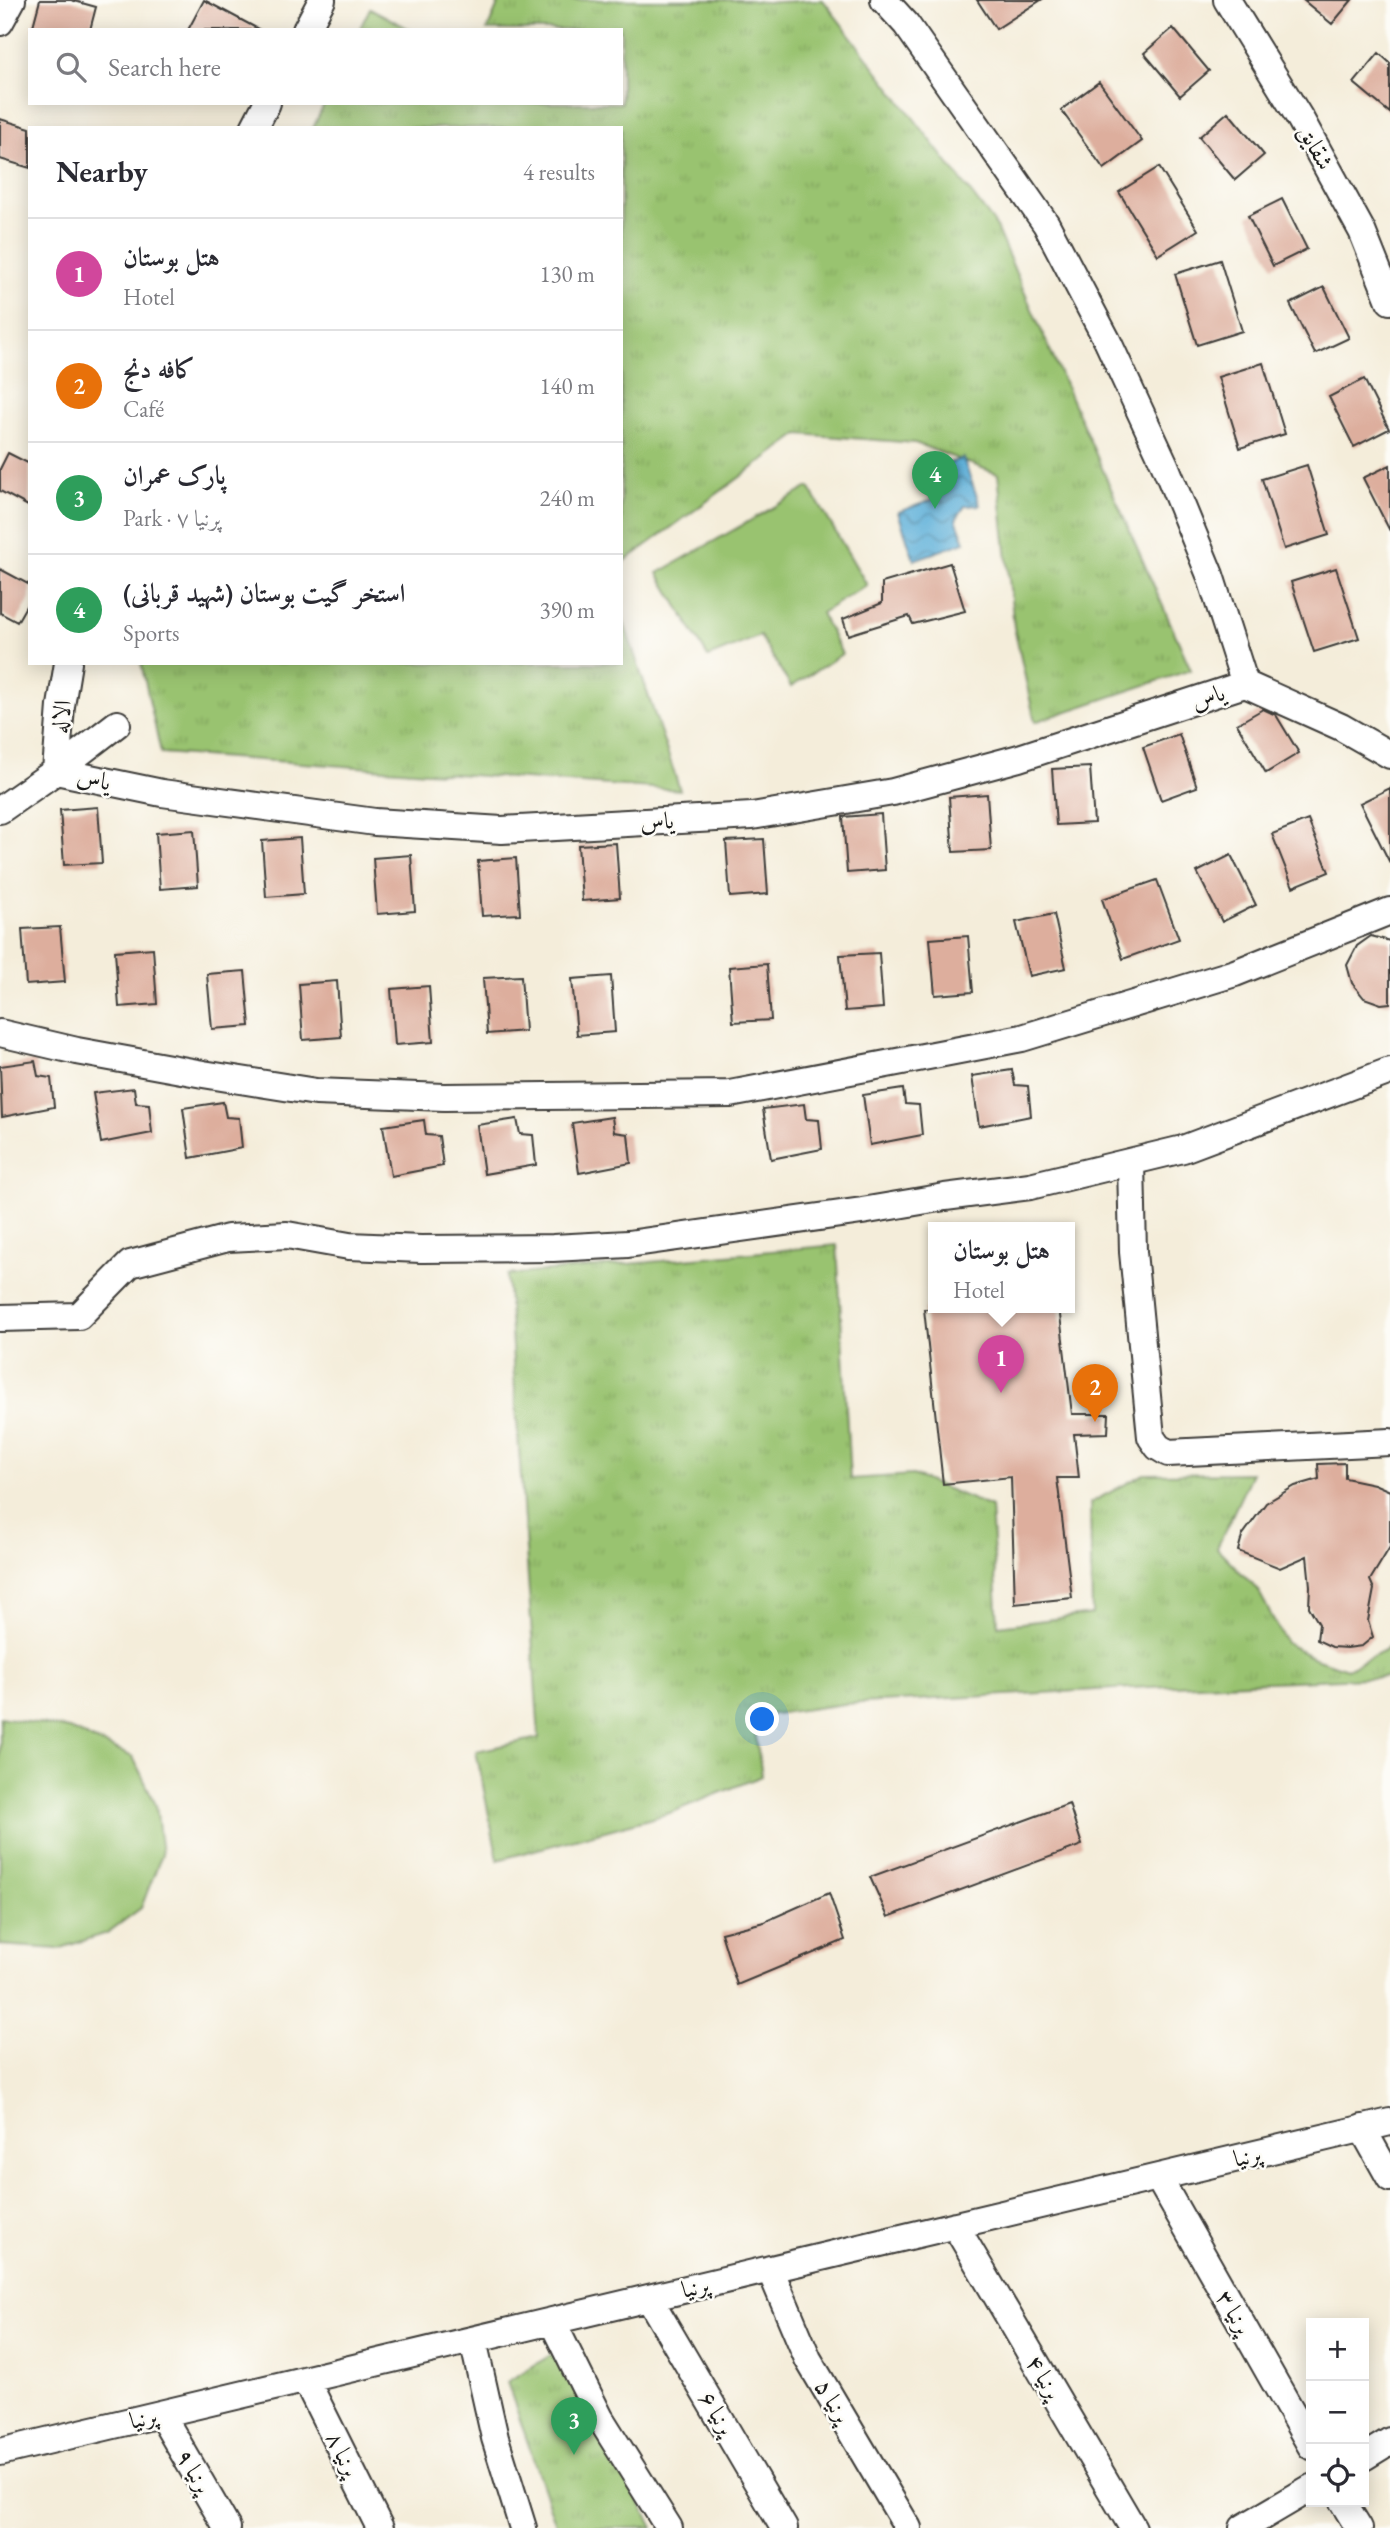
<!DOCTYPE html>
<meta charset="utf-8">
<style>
body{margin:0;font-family:"EB Garamond",Amiri,serif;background:#f2f2f3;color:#2b2b33}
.controls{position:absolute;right:21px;bottom:21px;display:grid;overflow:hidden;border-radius:0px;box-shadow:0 4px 18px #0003}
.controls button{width:63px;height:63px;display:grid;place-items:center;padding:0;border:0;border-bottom:2px solid #e1e1e2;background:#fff;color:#2b2b33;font:35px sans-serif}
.you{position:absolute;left:763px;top:1720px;width:24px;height:24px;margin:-18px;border:5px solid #fff;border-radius:50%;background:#1a73e8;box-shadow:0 0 0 10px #1a73e833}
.badge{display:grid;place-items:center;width:46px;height:46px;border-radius:50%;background:#db2777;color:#fff;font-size:23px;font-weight:700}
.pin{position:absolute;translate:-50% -58px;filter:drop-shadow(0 2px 4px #0008)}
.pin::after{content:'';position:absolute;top:37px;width:24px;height:21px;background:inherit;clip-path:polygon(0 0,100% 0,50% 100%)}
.popup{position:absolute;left:928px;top:1222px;width:147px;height:91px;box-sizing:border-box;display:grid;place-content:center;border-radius:0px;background:#fff;filter:drop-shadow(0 2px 5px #0005);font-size:23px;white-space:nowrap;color:#7c7c81}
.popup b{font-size:26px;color:#2b2b33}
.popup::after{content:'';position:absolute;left:50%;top:100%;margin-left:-14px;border:14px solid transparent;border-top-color:#fff}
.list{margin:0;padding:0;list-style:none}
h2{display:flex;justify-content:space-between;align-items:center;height:91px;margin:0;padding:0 28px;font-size:30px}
h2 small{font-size:23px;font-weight:400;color:#7c7c81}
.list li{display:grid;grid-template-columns:46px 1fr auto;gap:21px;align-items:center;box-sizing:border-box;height:112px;padding:0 28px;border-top:2px solid #e1e1e2}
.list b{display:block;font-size:26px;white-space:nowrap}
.list p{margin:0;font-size:23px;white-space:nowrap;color:#7c7c81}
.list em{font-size:23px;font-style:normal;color:#7c7c81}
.icon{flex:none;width:38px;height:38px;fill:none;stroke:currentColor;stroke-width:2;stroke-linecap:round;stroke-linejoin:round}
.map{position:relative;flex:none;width:1390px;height:2528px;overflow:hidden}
.search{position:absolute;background:#fff;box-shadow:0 4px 18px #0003;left:28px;top:28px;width:595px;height:77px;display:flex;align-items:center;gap:18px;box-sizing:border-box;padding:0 24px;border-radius:0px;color:#7c7c81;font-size:26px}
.panel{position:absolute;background:#fff;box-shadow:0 4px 18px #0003;left:28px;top:126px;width:595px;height:539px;border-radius:0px}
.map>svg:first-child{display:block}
</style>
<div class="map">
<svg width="1390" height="2528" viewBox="0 0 1390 2528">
<defs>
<pattern id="grass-tufts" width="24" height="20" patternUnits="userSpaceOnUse" patternTransform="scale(1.75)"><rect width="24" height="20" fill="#99c36f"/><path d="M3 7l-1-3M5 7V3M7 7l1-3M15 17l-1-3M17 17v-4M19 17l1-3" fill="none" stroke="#83a760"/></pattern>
<pattern id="water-waves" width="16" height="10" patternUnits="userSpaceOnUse" patternTransform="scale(1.75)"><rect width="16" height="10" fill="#5fb0d9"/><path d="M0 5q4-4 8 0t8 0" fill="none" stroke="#4e8eaf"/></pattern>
</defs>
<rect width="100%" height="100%" fill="#fdfcf7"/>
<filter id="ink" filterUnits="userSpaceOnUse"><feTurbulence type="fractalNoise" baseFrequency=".0143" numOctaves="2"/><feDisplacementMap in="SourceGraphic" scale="14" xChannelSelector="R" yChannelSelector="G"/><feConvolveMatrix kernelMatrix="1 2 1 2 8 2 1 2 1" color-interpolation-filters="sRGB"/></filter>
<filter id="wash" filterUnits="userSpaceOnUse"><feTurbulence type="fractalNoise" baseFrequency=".00686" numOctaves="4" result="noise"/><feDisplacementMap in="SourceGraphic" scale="28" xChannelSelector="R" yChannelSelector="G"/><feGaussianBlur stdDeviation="1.57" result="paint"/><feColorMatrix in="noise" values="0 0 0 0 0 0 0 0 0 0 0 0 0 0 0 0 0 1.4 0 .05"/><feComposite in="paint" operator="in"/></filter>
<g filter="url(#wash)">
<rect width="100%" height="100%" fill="#f4edda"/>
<path fill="url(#grass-tufts)" stroke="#5a7046" stroke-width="2" d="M500,0H749C773,5 799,0 823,0L994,223L1191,670L1035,722L1014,627L998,474L915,443L799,434L621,564V128H313L325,103H621V30H487Z
M370,8L411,30H359Z
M621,614L680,790L161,753L141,663H621Z
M837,1245L850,1479L913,1475L991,1507L998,1626L1092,1614L1090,1503L1144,1474L1252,1473L1217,1548L1258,1590L1286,1643L1312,1657L1347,1669L1385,1650L1390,1644V1677L1150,1687L844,1704L753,1717L762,1776L667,1814L498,1860L476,1751L539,1738L507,1275Z
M564,2347L653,2528H557L507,2382Z"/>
<path fill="#99c36f" stroke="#5a7046" stroke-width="2" d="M809,487L867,585L821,613L842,654L791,687L760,636L708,657L658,573Z
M0,1717L69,1729L133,1757L156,1805L162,1854L141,1908L107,1933L58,1949L0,1945Z"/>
<path fill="url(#water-waves)" stroke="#3e667a" stroke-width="2" d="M963,458L980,505L965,506L956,519L965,542L914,560L898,512L932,500L920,473Z"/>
<g id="blocks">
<path fill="#ddae9d" d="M40,0H71L96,7L90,30H32Z
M204,0L260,30H188Z
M977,0H1041L996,29Z
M1303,0H1352L1332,24Z
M1173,28L1209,71L1180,96L1144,53Z
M1379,53L1390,63V113L1354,83Z
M1099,82L1142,141L1104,169L1061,110Z
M1228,112L1264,155L1235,180L1199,137Z
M0,119L30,128V168L0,159Z
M1159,167L1198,230L1158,255L1119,192Z
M1282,199L1307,249L1273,266L1248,216Z
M1220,260L1242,331L1197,345L1175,274Z
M1324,287L1349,338L1315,354L1290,304Z
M1263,363L1285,434L1240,448L1218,377Z
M1364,379L1389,429L1354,447L1329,397Z
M8,453L30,464V507L0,491V469Z
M1307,465L1329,535L1284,549L1262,479Z
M1390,465V531L1363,478Z
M950,563L965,611L913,624L909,616L848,635L843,619L882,603V583Z
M1336,568L1359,638L1314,652L1291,582Z
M0,569L30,585V599L17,622L0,613Z
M1263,709L1276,715L1299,753L1266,773L1237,724Z
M1179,734L1197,787L1161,800L1143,747Z
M1090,767L1094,823L1056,825L1052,769Z
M1390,788V863L1360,803Z
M987,794L991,850L953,852L949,797Z
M98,807L102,863L64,865L60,810Z
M881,814L885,870L847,873L843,817Z
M1308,820L1329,872L1293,887L1272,834Z
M194,830L198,886L160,889L156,833Z
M300,838L304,894L266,897L262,841Z
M764,839L768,894L730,897L726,841Z
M616,843L620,898L582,901L578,845Z
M411,855L415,911L377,914L373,858Z
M1231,855L1256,905L1222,922L1197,872Z
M516,858L520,914L482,916L478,861Z
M1157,880L1179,939L1123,959L1102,899Z
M1054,914L1066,968L1029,976L1016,922Z
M60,927L65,982L26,985L22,929Z
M968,936L973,992L935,995L930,939Z
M1371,936L1390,941V1003L1381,1004L1364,998L1352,983L1347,965L1357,946Z
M153,948L157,1004L119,1007L115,951Z
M879,953L883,1008L845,1011L840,955Z
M767,964L771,1020L733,1022L729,967Z
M245,971L250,1026L212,1029L207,974Z
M521,976L525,1031L487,1034L483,978Z
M611,976L615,1032L577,1035L572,979Z
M337,981L341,1037L303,1040L299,984Z
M429,986L433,1042L395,1045L391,989Z
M35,1061L38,1076L51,1078L54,1107L2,1117L0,1066Z
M1012,1070L1015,1085L1028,1086L1031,1116L979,1126L972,1076Z
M134,1088L136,1103L149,1104L152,1133L101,1143L93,1093Z
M903,1089L905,1104L919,1105L922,1135L870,1145L863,1095Z
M223,1102L226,1117L239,1118L242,1148L190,1158L183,1108Z
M804,1104L806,1119L819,1120L822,1149L771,1159L763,1109Z
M612,1117L614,1132L628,1134L631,1163L579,1173L572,1123Z
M517,1119L520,1134L533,1135L536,1165L484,1174L477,1125Z
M424,1120L426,1135L439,1136L443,1166L391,1176L383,1126Z
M1059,1307L1072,1414H1109L1108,1433L1074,1434L1079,1478H1057L1072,1598L1015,1604L1011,1477L943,1484L924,1309Z
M1345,1463V1478L1374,1484L1390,1491V1547L1370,1580L1374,1589L1368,1621L1373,1637L1362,1646L1347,1648L1332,1647L1317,1640L1319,1624L1309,1607L1310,1586L1307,1556L1280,1568L1238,1551L1242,1536L1266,1503L1295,1486L1319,1479L1318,1464Z
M1069,1804L1082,1845L888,1917L870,1877Z
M829,1893L845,1940L737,1985L721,1933L764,1922Z"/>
</g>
</g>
<g filter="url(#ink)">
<use href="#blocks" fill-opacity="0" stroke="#3c3b38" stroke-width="2"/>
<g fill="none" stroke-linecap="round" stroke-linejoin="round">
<g stroke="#3c3b38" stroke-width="30">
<path id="minor" d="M884,0L906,24L1046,224L1107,340L1165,465L1210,575L1245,684L1341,727L1390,755
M1227,0L1301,120L1362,231L1390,301
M0,22L12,0
M306,30L322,0
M254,128L267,103
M68,663L61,706L56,771L162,793L375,822L502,830L752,816L893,792L1019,758L1245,684
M0,810L56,771L117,724
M0,1033L77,1051L203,1074L316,1092L444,1097L730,1094L1022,1038L1235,973L1390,911
M1131,1162L1133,1252L1151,1437L1158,1447L1168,1453L1390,1442
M0,1318L79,1316L130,1264L228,1238L287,1235L349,1246L421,1249L553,1248L628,1244L862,1211L945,1197L1030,1186L1183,1149L1390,1071
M1362,2128L1390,2178
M1158,2177L1311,2446
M955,2225L1133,2528
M770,2269L808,2359L908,2528
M649,2298L784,2528
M552,2321L600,2418L669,2528
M473,2340L495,2438L523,2528
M306,2380L380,2528
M161,2414L227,2528
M0,2452L1390,2122
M1364,2457L1390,2441
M1343,2502L1359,2528
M1243,2528L1311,2488"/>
</g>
<use href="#minor" stroke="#fff" stroke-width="26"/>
</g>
</g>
<g text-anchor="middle" stroke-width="5" stroke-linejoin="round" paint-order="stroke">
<g font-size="24" fill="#1c1c1c" stroke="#fdfcf7">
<text transform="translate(1316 147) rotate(61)" y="8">شقایق</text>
<text transform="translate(1208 697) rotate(-19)" y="8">یاس</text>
<text transform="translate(61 717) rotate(-84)" y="8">الاله</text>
<text transform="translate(94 779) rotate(12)" y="8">یاس</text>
<text transform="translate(657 821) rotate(-3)" y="8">یاس</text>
<text transform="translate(1247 2156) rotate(-13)" y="8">پرنیا</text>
<text transform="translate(695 2287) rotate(-13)" y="8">پرنیا</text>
<text transform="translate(1234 2312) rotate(60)" y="8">پرنیا ۳</text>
<text transform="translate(1044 2377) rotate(60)" y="8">پرنیا ۴</text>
<text transform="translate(833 2401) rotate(59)" y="8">پرنیا ۵</text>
<text transform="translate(717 2413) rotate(59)" y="8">پرنیا ۶</text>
<text transform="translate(143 2418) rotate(-13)" y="8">پرنیا</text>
<text transform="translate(343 2454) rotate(64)" y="8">پرنیا ۸</text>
<text transform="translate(194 2471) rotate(60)" y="8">پرنیا ۹</text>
</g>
</g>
</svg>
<div class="controls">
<button>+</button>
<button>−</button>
<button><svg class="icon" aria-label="locate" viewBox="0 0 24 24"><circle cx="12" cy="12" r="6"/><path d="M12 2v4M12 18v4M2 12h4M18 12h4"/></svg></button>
</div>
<div class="you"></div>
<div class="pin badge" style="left:1001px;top:1393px;background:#d1479c">1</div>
<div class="popup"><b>هتل بوستان</b>Hotel</div>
<div class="pin badge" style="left:1095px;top:1422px;background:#e8710a">2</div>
<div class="pin badge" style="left:574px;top:2455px;background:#2e9e5b">3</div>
<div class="pin badge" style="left:935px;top:509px;background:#2e9e5b">4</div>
<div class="search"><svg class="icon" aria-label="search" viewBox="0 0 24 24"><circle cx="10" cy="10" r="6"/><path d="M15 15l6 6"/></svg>Search here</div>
<section class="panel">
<h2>Nearby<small>4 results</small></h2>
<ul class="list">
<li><span class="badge" style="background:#d1479c">1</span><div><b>هتل بوستان</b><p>Hotel</p></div><em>130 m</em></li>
<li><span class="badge" style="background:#e8710a">2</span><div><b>کافه دنج</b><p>Café</p></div><em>140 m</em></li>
<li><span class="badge" style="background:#2e9e5b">3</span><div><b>پارک عمران</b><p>Park · پرنیا ۷</p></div><em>240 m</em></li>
<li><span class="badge" style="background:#2e9e5b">4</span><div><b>استخر گیت بوستان (شهید قربانی)</b><p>Sports</p></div><em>390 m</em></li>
</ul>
</section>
</div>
